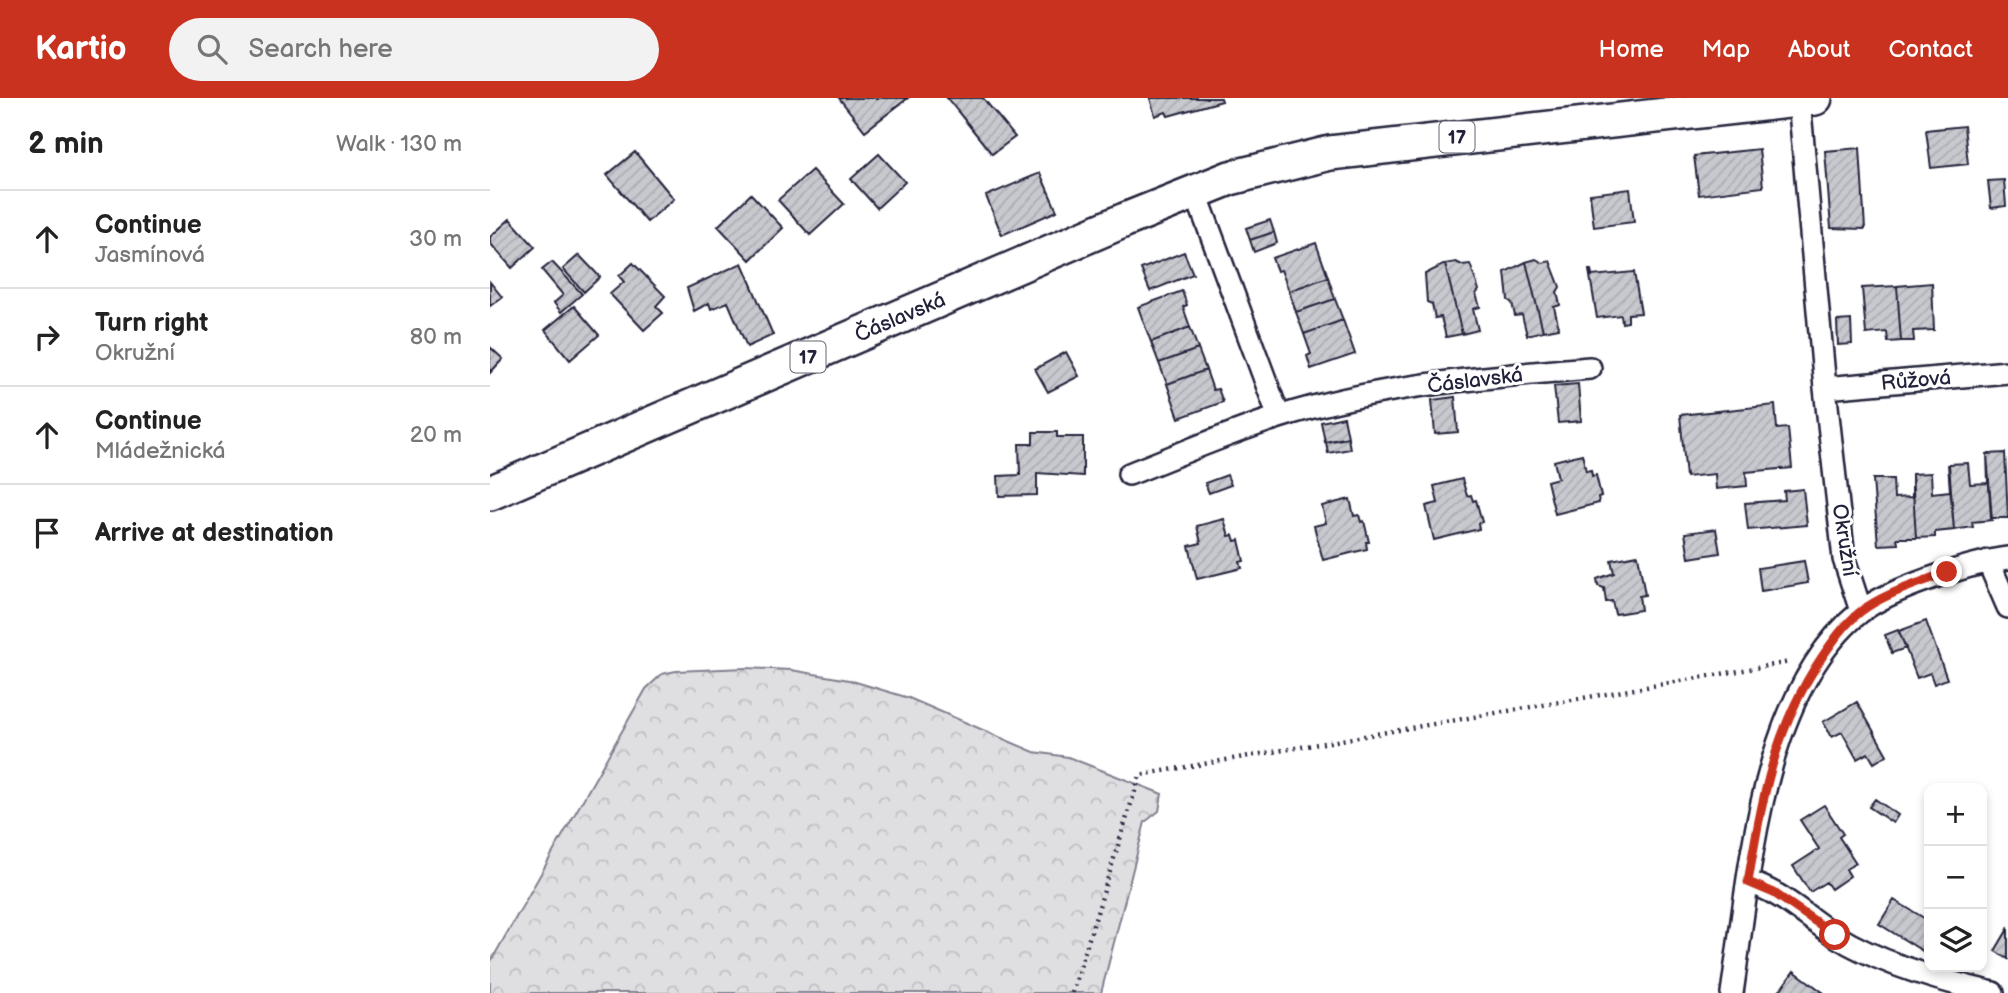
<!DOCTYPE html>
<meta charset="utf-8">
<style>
body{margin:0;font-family:"Balsamiq Sans",sans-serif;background:#f2f2f2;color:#222}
.controls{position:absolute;right:21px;bottom:21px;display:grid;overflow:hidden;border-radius:14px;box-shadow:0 4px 10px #0003}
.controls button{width:63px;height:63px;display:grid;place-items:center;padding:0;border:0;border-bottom:2px solid #e0e0e0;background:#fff;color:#222;font:35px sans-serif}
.stop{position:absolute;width:21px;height:21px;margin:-16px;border:5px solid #c8321e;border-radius:50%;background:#fff}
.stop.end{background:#c8321e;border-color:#fff;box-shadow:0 2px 7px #0008}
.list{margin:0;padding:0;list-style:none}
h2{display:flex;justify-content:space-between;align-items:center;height:91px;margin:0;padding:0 28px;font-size:30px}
h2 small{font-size:23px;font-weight:400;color:#767676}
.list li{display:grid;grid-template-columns:46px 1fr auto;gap:21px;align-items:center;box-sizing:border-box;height:98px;padding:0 28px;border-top:2px solid #e0e0e0}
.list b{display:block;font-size:26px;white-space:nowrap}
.list p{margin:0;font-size:23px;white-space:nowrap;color:#767676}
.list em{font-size:23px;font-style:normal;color:#767676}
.icon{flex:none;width:38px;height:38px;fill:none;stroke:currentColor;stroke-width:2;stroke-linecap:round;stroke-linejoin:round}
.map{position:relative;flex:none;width:1518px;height:895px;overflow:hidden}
header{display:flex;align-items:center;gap:42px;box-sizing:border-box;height:98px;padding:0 35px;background:#c8321e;color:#fff}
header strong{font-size:33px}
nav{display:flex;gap:38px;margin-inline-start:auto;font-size:24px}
.search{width:490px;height:63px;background:#f2f2f2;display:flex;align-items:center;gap:18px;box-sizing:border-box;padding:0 24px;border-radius:38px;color:#767676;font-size:26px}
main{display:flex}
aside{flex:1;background:#fff}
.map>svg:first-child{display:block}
</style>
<header>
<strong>Kartio</strong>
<div class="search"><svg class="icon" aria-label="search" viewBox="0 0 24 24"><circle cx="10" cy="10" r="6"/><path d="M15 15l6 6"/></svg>Search here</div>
<nav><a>Home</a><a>Map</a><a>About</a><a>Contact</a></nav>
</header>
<main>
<aside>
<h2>2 min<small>Walk · 130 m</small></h2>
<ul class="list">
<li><svg class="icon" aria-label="ahead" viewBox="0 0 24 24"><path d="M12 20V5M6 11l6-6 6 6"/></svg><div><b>Continue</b><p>Jasmínová</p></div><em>30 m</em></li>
<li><svg class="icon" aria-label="right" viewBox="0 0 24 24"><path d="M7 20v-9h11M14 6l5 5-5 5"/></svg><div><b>Turn right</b><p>Okružní</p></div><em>80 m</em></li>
<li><svg class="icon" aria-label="ahead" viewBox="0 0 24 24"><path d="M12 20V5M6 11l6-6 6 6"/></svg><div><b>Continue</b><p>Mládežnická</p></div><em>20 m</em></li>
<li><svg class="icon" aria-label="arrive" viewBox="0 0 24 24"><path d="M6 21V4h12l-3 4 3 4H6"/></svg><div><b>Arrive at destination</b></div></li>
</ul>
</aside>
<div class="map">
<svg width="1518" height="895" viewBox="0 0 1518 895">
<defs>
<pattern id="forest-crowns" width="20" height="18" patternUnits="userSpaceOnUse" patternTransform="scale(1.75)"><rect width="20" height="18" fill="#dfdfe2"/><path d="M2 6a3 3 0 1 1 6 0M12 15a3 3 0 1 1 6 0" fill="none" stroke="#bfbfc3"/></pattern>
<pattern id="building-hatch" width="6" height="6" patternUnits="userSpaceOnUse" patternTransform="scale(1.75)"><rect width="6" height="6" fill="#c8c8cf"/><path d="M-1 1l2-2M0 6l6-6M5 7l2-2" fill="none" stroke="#acacb3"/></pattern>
</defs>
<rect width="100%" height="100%" fill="#fff"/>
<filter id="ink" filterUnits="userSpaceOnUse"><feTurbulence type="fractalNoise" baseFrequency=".0143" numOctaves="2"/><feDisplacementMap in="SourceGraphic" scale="14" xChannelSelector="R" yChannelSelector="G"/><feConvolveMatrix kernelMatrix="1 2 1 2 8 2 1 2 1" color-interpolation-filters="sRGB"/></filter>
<g filter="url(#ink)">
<path fill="url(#forest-crowns)" stroke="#80808e" stroke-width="2" d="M256,570L301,572L359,582L419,600L544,654L578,659L672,696L669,713L655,724L611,895H0V865L156,591L172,576L186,573Z"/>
<path fill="url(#building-hatch)" stroke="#22223b" stroke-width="2" d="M349,0H418L375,33Z
M457,0H493L525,39L502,56Z
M660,0H731L732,3L678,18L676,14L665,18Z
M1474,28L1478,66L1441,70L1436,32Z
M1370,50L1375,131L1341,130L1335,53Z
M1269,51L1273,89L1209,97L1204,58Z
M145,54L184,101L157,124L117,77Z
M389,56L415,84L387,110L361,81Z
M322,72L354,106L320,137L288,102Z
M550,75L567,113L512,137L496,98Z
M1514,82L1516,108L1501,110L1498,83Z
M1140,91L1144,124L1104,129L1100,96Z
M261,96L293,130L260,162L228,128Z
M20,121L45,149L22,170L0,145V139Z
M780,122L784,134L760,142L756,130Z
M784,134L787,145L764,154L760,142Z
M826,145L838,179L799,193L791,172L787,173L782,160Z
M694,154L703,176L660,193L651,171Z
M89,157L110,179L94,194L73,171Z
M1046,161L1053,165L1060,163L1070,189L1067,194L1070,207L1064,209L1069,230L1053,233L1036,164Z
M62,164L92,196L71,214L64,205L73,197L52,172Z
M966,164L972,167L980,166L989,192L986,196L990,209L983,211L988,232L972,236L955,166Z
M1036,164L1053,233L1037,237L1032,217L1025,218L1022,205L1018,202L1015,174Z
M143,165L175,198L166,208L173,215L154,232L120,196L134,184L129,178Z
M252,165L283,237L257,249L238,204L221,211L219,205L204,213L197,190Z
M955,166L972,236L956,239L951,219L945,220L942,206L937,204L935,176Z
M1099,172H1101L1102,178L1144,174L1151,215L1138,216V224L1132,225L1131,217L1107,220Z
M838,179L845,201L806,214L799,193Z
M0,184L12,199L0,208Z
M1442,185L1444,232L1423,233L1424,243H1411L1407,188Z
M1407,188L1411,243L1398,244L1397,234L1376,236L1372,190Z
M692,193L697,207L693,209L700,229L661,244L648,209Z
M845,201L853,222L814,236L806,214Z
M84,208L109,237L80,262L55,232Z
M853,222L865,256L821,271L817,258L821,256L814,236Z
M1361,222L1362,246L1348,247L1347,223Z
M700,229L708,251L669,265L661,244Z
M0,249L13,261L0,275Z
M708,251L716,272L677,286L669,265Z
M576,254L589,278L558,294L545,271Z
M716,272L723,292L728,291L733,304L689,320L677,286Z
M1088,286L1091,323L1068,325L1064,288Z
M965,299L968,334L945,336L942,302Z
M1285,307L1287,331L1298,330L1302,370L1256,374L1257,388L1226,391L1225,376L1196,379L1190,317Z
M854,319L858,339L835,344L831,324Z
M543,334H567V339H593V378L547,375V397L509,398L508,378L530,377L529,346H543Z
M858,340L860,351L838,355L836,344Z
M1515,355L1518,420H1501L1497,356Z
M1092,356L1096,373L1101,372L1102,378L1106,377L1111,398L1108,399L1109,405L1065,416L1057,383L1068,380L1064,363Z
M1497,356L1502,422L1482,424L1483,429L1464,432L1459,366L1478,365L1480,386L1498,385Z
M1458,366L1464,432L1445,434V439L1426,440L1422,376L1441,375L1442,395L1460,393Z
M1422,376L1426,440H1407L1408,446L1388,447L1383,381H1403L1404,400L1422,399Z
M737,377L741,387L719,395L715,385Z
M972,381L977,398L981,397L983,403L986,402L992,424L988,425L989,431L944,442L936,408L948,405L944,388Z
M1313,391L1317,427L1258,432L1255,405L1295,402L1294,393Z
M860,401L864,418L869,417L871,424L874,423L879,444H876L877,451L833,462L824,428L836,425L832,408Z
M734,421L739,438L743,437L745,443L749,442L754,463L750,464L752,470L707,481L699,448L711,445L707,428Z
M1226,431L1230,455L1199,460L1195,435Z
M1148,457L1155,497L1149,498L1151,512L1125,516L1122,503L1116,504L1114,490L1108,488L1107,481L1124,475L1121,462Z
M1314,463L1318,485L1271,493L1268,470Z
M1436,523L1457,581L1444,586L1440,575L1427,580L1409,533Z
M1408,532L1416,550L1402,555L1395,537Z
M1367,604L1397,657L1384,665L1378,655L1367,661L1352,634L1342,639L1333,624Z
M1385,701L1408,717L1403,725L1379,709Z
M1334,707L1353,736L1349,739L1366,765L1356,771L1360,778L1341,791L1336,784L1320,794L1303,768L1329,751L1310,722Z
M1404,802L1439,823V857L1389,826Z
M1518,831V861L1505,853Z
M1304,873L1334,895H1288Z"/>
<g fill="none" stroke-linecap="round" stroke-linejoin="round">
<g stroke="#22223b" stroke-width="26">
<path id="street" d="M1309,2L1335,290L1354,461L1371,513
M705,93L789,319
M1335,290L1518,274
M639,376C688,357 738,335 789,319C889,287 996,279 1100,270
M1498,463L1518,509
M1258,784C1292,794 1317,820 1346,838C1391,866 1451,883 1503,895
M1242,895C1260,776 1270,597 1369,515C1398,491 1481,465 1518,460"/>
</g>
<g stroke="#22223b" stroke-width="38">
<path id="primary" d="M0,395L635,122L740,80L840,55L1325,0"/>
</g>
<path stroke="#22223b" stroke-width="4.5" stroke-dasharray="2 5" stroke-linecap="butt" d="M582,895L650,677L1300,564"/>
<use href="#street" stroke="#fff" stroke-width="21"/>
<use href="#primary" stroke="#fff" stroke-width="33"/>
</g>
</g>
<g fill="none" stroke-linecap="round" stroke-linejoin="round" filter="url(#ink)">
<path stroke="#c8321e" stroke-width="9" d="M1345,837L1284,795L1258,784C1272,701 1284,630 1332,559C1343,543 1354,527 1370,514C1394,495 1429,486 1457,474"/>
</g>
<g text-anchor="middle" stroke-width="6" stroke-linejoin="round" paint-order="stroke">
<g fill="#fff" stroke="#646476" stroke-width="2">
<rect x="949.5" y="23.5" width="35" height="31" rx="5"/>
<rect x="300.5" y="243.5" width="35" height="31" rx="5"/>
</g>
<g font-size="19" font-weight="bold" fill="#22223b">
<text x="967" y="46">17</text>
<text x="318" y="266">17</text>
</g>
<g font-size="21" fill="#22223b" stroke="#fff">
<text transform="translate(410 219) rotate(-23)" y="7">Čáslavská</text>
<text transform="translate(985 282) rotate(-7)" y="7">Čáslavská</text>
<text transform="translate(1426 282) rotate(-5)" y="7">Růžová</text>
<text transform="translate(1355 442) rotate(81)" y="7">Okružní</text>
</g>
</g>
</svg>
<div class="controls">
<button>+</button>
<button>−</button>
<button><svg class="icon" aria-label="layers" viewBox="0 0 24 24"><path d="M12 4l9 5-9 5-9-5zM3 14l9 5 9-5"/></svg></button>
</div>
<div class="stop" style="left:1345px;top:837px"></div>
<div class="stop end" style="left:1457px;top:474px"></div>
</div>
</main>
